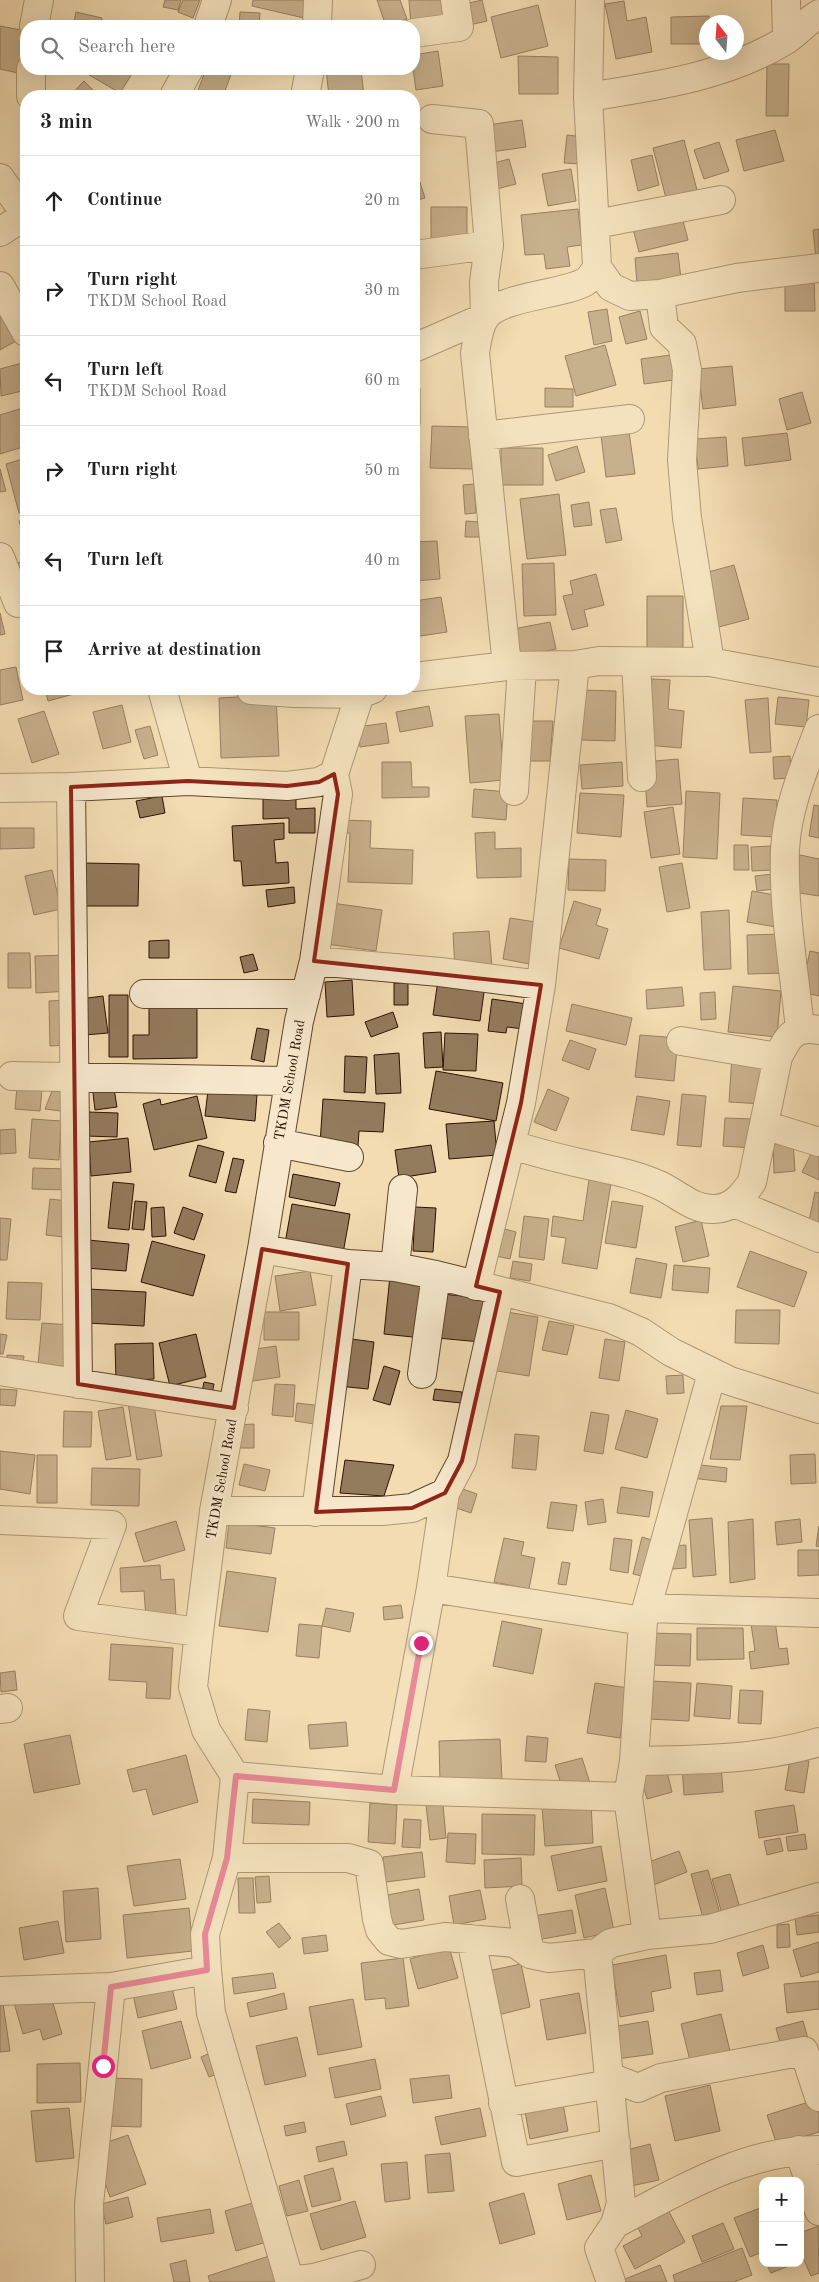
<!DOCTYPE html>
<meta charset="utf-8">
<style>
body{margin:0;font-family:"Old Standard TT",serif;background:#f2f2f2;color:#222}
.controls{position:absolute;right:15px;bottom:15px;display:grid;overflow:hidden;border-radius:10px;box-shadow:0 5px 20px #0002}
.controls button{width:45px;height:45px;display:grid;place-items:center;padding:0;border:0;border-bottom:1px solid #e0e0e0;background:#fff;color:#222;font:25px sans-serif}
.compass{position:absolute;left:699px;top:15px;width:45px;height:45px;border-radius:50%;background:#fff;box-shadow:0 5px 20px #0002;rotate:343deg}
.stop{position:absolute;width:15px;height:15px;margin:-11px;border:4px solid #db2777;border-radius:50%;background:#fff}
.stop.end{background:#db2777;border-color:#fff;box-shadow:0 1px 5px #0008}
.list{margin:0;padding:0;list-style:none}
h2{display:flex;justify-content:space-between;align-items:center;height:65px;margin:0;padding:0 20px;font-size:21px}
h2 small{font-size:16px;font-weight:400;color:#767676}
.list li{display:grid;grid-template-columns:32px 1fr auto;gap:15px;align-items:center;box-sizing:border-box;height:90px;padding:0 20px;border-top:1px solid #e0e0e0}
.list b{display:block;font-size:19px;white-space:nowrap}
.list p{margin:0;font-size:16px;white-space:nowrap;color:#767676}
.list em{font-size:16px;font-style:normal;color:#767676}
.icon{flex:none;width:28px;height:28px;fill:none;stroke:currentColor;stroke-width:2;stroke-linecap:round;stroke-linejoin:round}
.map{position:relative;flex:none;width:819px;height:2282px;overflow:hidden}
.search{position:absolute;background:#fff;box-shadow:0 5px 20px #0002;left:20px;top:20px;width:400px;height:55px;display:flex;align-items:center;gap:12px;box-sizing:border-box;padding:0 18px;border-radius:20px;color:#767676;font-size:19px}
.panel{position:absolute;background:#fff;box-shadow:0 5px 20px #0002;left:20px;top:90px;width:400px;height:605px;border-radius:20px}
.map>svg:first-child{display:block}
</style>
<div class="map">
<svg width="819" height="2282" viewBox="0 0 819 2282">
<rect width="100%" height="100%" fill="#f3dcb2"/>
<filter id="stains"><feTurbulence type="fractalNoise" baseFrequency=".004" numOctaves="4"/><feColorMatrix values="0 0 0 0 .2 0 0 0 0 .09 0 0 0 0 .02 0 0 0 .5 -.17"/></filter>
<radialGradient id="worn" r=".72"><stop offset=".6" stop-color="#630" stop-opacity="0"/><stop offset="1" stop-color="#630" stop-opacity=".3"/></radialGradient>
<path fill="#937b5d" stroke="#2b1100" d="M165,0H181L178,10L163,7Z
M183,0H200L193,18L178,12Z
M253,0H308L304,18L252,6Z
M377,0H400L407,19L386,26Z
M409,0H447L449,21L411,25Z
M482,0L487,21L465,26L461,5Z
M624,1L627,21L646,17L652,52L616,59L605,4Z
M538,5L548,46L501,58L491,17Z
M76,12L102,18L100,26H73Z
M240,12L260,13L259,26H239Z
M709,16V22H706V44H671V17Z
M0,26L26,31L18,73L0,69Z
M438,51L443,86L416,90L413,69L414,55Z
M518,56L558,57V94H519Z
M767,64H789L788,116H766Z
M79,69H135L120,93Z
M206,69H233L223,96H206L197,93Z
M326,69H361L364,96H329Z
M84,81L94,91L89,96H70Z
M522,120L526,147L491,152L487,125Z
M775,130L784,161L744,171L736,140Z
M567,135L584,137L581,164L564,163Z
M684,140L698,194L667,202L653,148Z
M719,142L729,171L704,179L694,150Z
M652,155L659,185L638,191L631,160Z
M509,159L516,184L489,191L483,166Z
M571,169L576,201L548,206L542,174Z
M417,173L425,198L414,201V174Z
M431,207H467V238L431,239Z
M578,209L582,245L567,247L570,266L546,269L544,254L525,255L521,215Z
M681,213L688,240L639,252L632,225Z
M819,229V258L816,259L813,230Z
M678,253L681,279L637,283L635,258Z
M785,277H814L815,311H785Z
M607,309L612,341L594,345L588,312Z
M640,311L647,339L626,344L619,317Z
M0,314L16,341L0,350Z
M414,315L417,328L414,329Z
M605,345L616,385L576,396L565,356Z
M671,355L674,380L644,384L641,359Z
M26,362V390L1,396L0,369Z
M732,366L736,405L703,409L698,369Z
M414,388H420V425H414Z
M545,388L573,389V407H545Z
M802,392L811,423L787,430L779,399Z
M26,407V446L0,454V415Z
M432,426L474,427L472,469L430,468Z
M629,432L635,474L606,477L601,435Z
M787,433L791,460L745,466L742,438Z
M726,437L728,466L698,469L695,439Z
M577,446L585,472L556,481L548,455Z
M501,448H543V485H501Z
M414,450L417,478L414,479Z
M26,458V511L19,513L6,464Z
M0,469L6,491L0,492Z
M474,484L476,513L465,514L463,485Z
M559,494L566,555L527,559L520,499Z
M589,502L592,525L574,527L571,505Z
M616,508L622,540L606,543L600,510Z
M26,519V545L19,521Z
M466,521L480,522L479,537H465Z
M437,541L440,579L414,581V542Z
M26,561V581L19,582L16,563Z
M554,563L556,615L524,616L522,564Z
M734,565L749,619L715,628L701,574Z
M596,574L604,605L584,610L588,626L572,630L563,596L573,594L570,581Z
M647,596H683V656L647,657Z
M441,597L447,632L414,637V601Z
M0,613L5,634L0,635Z
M550,622L556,649L519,657L513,629Z
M16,667L23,700L0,705V670Z
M652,679L670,680L668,709L684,711L681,748L646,745Z
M45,689H80L81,692L48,701Z
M581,690L616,691L615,741L580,740Z
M276,695L279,756L221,758L219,698Z
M778,697L809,700L806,727L775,724Z
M768,698L771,752L750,753L745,700Z
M122,705L131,742L103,749L93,712Z
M429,706L433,726L400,732L396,712Z
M44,711L59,754L32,763L18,719Z
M499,714L504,780L470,783L465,716Z
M531,721H553L550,761H529Z
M386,723L389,743L360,747L357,727Z
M150,726L158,755L144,759L135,730Z
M790,756L791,778L774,779L773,757Z
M678,759L682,804L647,807L644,762Z
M382,762H411L412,787H429V797L382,798Z
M622,762L623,786L582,789L580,765Z
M474,789L508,792L506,820L472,817Z
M686,791L720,793L717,859L683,857Z
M580,793L624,795L621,837L577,833Z
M162,796L165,813L140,818L136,801Z
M263,797H296V809L315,808V833H289V818L263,819Z
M743,798L777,800L775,837L741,835Z
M814,805L819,806V838L809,836Z
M673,807L680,854L651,858L644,812Z
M340,820L371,821L370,848L413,850L412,884L348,882L350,833H339Z
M284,823V839L274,840L276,863L288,862L289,883L243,886L241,861H234L232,826Z
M0,828H34V848L0,849Z
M495,832V849L521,848V877L477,878L475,833Z
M734,845H748L749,870H734Z
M771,846L773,870L752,871L751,847Z
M800,855L819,859V896L793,892Z
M569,859L606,860L605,891L568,890Z
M82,863L139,864L138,906H82Z
M682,863L690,908L667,912L659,867Z
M52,870L61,909L34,915L25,876Z
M773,874L775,889L757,891L755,876Z
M294,887L295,903L268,907L266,890Z
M752,891L781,896L776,927L747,922Z
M574,901L601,909L596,925L608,929L599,959L559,948Z
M332,903L382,910L376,951L326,944Z
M729,910L731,969L704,970L701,912Z
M510,918L542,923L535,965L503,959Z
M489,931L492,967L455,970L453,933Z
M786,934V973L748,974L747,935Z
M169,940V958H149V941Z
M810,951L819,953V996L801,992Z
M8,953H30L31,988H8Z
M253,954L258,970L244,973L240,957Z
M69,955L70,991L36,993L35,956Z
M352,980L354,1015L327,1017L325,982Z
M438,980L485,985L480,1021L433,1015Z
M394,983H408V1005H394Z
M733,986L781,991L777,1037L728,1032Z
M682,987L684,1006L647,1009L646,990Z
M715,992L716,1019L701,1020L700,993Z
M109,995H128V1057H109Z
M103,996L108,1033L85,1035L80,999Z
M197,999V1058L133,1059V1035H149V1000Z
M492,999L527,1004L524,1029L507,1027L506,1033L488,1031Z
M69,1000L70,1045L50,1046L49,1001Z
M572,1004L632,1018L626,1045L566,1031Z
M393,1012L398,1027L371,1037L365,1022Z
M257,1028L269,1030L264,1062L251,1059Z
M441,1032L443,1067L425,1068L423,1033Z
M445,1033L478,1034L476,1071L443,1070Z
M640,1035L678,1038L674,1081L635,1077Z
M570,1040L596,1049L589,1070L562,1060Z
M399,1053L401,1093L376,1094L374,1055Z
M732,1055L765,1057L763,1104L729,1102Z
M345,1056L367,1057L365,1093L344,1092Z
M436,1071L503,1083L496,1121L429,1109Z
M113,1082L117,1107L95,1110L92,1085Z
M17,1087L42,1089L40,1111L15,1109Z
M548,1089L569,1098L556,1131L534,1122Z
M208,1090L257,1095L255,1121L205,1116Z
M52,1091L70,1093L68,1112L45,1109Z
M682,1094L706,1096L701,1147L677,1145Z
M197,1096L207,1138L154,1150L143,1104L160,1099L161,1105Z
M637,1096L670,1101L664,1135L631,1130Z
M323,1099L385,1103L383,1132L359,1131L358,1146L320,1144Z
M88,1112L118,1113L117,1137L86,1136Z
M725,1118L754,1119L753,1148L723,1146Z
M32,1119L61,1121L59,1160L29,1158Z
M494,1121L497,1155L449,1159L446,1124Z
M15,1129L16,1153L0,1154V1130Z
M128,1138L131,1172L91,1176L89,1142Z
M793,1141L795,1171L774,1173L773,1142Z
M816,1144L819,1146V1180L802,1172Z
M198,1145L224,1152L216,1183L189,1176Z
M431,1145L436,1172L399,1178L395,1150Z
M233,1158L244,1160L236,1193L225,1191Z
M33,1168L68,1169L67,1190L32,1189Z
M590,1173L612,1177L597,1269L562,1263L566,1238L551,1236L553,1216L583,1221Z
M293,1174L340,1183L335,1206L289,1197Z
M113,1182L134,1184L129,1230L108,1228Z
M815,1192L819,1193V1224L809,1221Z
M50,1199L68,1201L64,1237L46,1235Z
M135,1201L147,1202L144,1230L132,1229Z
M612,1201L643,1206L636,1248L605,1243Z
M292,1204L350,1214L342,1259L284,1249Z
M164,1207L166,1236L152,1237L151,1208Z
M183,1207L203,1214L194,1240L174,1233Z
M415,1207L436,1208L433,1252L413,1251Z
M524,1216L549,1219L544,1260L519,1257Z
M0,1218L11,1219L7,1260H0Z
M701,1220L709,1256L683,1262L675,1227Z
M497,1227L516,1232L510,1259L491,1255Z
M88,1240L129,1244L126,1271L85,1268Z
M152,1241L205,1255L193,1296L141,1282Z
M750,1251L807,1272L794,1307L737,1287Z
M636,1258L667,1264L661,1298L630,1293Z
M513,1261L532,1264L530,1281L510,1278Z
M674,1265L710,1268L708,1293L672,1290Z
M310,1271L316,1305L280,1311L275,1276Z
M390,1276L427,1279L422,1338L384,1334Z
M8,1282L42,1283L40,1320L6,1319Z
M88,1289L146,1292L144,1326L86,1323Z
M441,1294L485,1298L481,1342L437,1338Z
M736,1310H780L779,1344L735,1343Z
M500,1311L538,1317L529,1376L491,1370Z
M264,1312H299V1340H264Z
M549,1321L574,1326L567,1355L542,1350Z
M42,1323L71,1325L68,1367L38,1364Z
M0,1334L7,1335L3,1354H0Z
M196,1334L206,1377L170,1386L159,1343Z
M344,1338L374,1342L368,1389L338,1386Z
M605,1339L625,1342L619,1381L599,1378Z
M153,1343L154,1379L116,1381L115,1344Z
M276,1346L280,1377L253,1381L249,1350Z
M7,1355L24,1356L23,1363L7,1362Z
M384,1366L400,1371L390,1405L373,1400Z
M683,1375L684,1393L667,1394L666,1376Z
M204,1382L214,1384L211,1399L201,1397Z
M275,1384L295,1385L293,1417L272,1415Z
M0,1389L17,1390L15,1406L0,1405Z
M435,1389L462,1392L461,1403L433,1400Z
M153,1399L162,1456L137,1460L128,1403Z
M297,1403L323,1406L321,1425L295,1421Z
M721,1406H747L740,1460L710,1459Z
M123,1407L131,1456L106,1460L98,1411Z
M626,1410L658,1419L647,1458L615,1449Z
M64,1411L92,1412L91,1447H63Z
M591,1412L609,1415L603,1454L584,1451Z
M254,1424V1448H237L236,1425Z
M515,1434L539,1436L536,1470L512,1468Z
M0,1451L35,1455L30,1494L0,1489Z
M815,1454L816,1483L791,1484L790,1455Z
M37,1455H57V1503H37Z
M345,1460L394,1465L384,1496L340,1493Z
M244,1464L270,1470L265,1491L239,1485Z
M692,1464L727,1468L726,1482L691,1478Z
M92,1468L140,1469L139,1506L91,1505Z
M621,1487L653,1492L649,1517L617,1513Z
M460,1488L477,1494L471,1513L453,1507Z
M603,1499L606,1522L588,1525L585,1502Z
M551,1502L577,1505L573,1531L547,1528Z
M712,1518L716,1575L693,1577L689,1520Z
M753,1519L755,1579L730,1583L728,1522Z
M800,1519L802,1542L777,1545L775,1522Z
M176,1521L185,1550L144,1562L135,1533Z
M229,1522L275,1528L271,1554L226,1548Z
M819,1526V1547L816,1546Z
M642,1537L655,1541L646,1577L633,1574Z
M504,1538L524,1542L521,1555L535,1558L529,1589L494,1582Z
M614,1538L632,1540L628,1573L610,1570Z
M686,1545V1568L673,1569V1546Z
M798,1550H819V1575L798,1576Z
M562,1562L570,1563L566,1585L558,1584Z
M160,1565L161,1580L174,1579L176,1617L146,1619L144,1591L121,1592L120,1568Z
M227,1571L276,1578L268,1632L219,1626Z
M401,1605L403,1618L384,1620L383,1607Z
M326,1608L354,1613L350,1632L322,1626Z
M502,1621L542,1629L533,1674L493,1666Z
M775,1621L779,1649L787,1648L789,1664L751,1669L749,1652L755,1651L751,1624Z
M299,1624L322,1626L319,1658L296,1656Z
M697,1628H743L744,1659L697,1660Z
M648,1633L691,1634L690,1666L647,1665Z
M111,1644L173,1648L170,1699L146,1698L147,1682L109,1680Z
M15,1671L17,1690L1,1692L0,1673Z
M651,1681L691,1683L689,1721L649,1719Z
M595,1683L628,1688L620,1738L587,1733Z
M697,1683L732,1686L730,1719L694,1716Z
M740,1690L763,1691L761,1724L738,1723Z
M248,1709L270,1711L267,1742L245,1740Z
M346,1722L348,1746L310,1749L308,1725Z
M70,1735L80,1784L34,1793L24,1744Z
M527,1736L548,1738L546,1762L525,1761Z
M500,1739L502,1780L440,1782L439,1741Z
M186,1755L198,1802L153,1815L146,1789L133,1792L127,1770Z
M582,1758L590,1783L563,1790L555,1765Z
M790,1759L809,1761L804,1793L785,1790Z
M665,1764L672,1792L647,1799L639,1771Z
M721,1764L723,1792L684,1795L682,1767Z
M253,1799L310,1802L309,1825L252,1823Z
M370,1803L397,1805L395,1844L368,1842Z
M591,1803L593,1843L545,1846L542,1806Z
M443,1804L446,1838L430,1840L426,1805Z
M794,1805L798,1832L759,1838L755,1811Z
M482,1814L535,1815L534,1855L482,1854Z
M404,1819L421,1820L420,1848L402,1847Z
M448,1833L476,1834L475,1864L446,1862Z
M805,1834L807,1849L788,1851L786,1837Z
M780,1838L783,1851L767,1855L764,1841Z
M601,1846L607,1881L558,1891L551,1856Z
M679,1851L687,1872L651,1886L643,1864Z
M422,1852L425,1877L386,1882L383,1857Z
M521,1858L522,1886L485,1888L484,1860Z
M180,1859L186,1899L134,1906L127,1866Z
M708,1870L720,1914L703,1918L691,1874Z
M730,1874L740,1908L722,1914L712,1879Z
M269,1876L271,1902L257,1903L255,1877Z
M238,1878H253L255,1913H239Z
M98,1888L101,1939L66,1942L63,1891Z
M605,1888L614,1931L584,1938L575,1895Z
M419,1889L424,1920L387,1926L382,1896Z
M480,1890L486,1919L454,1925L449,1896Z
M189,1908L193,1951L127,1958L123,1915Z
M572,1910L576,1933L537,1940L533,1916Z
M819,1915V1932L797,1935L795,1918Z
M58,1921L64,1953L24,1960L19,1928Z
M279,1923L291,1938L279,1948L266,1932Z
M789,1924L790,1947L777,1948V1925Z
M326,1935L328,1951L304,1954L302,1938Z
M819,1942V1972L801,1977L793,1950Z
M763,1945L769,1968L743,1976L737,1953Z
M449,1947L458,1978L418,1989L410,1959Z
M666,1955L671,1988L651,1992L654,2011L620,2017L612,1965Z
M403,1958L409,2006L386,2009L385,1998L365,2000L361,1963Z
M521,1964L530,2007L498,2015L488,1971Z
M720,1970L723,1991L697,1995L694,1973Z
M273,1973L276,1988L234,1994L232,1978Z
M170,1980L177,2009L138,2018L132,1989Z
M819,1981V2009L787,2013L784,1984Z
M50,1993L62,2034L43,2040L40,2029L23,2034L14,2003Z
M284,1993L287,2009L250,2017L247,2003Z
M579,1993L586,2033L547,2040L540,2000Z
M0,1997H2L10,2051L0,2052Z
M353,1999L362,2047L318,2055L309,2007Z
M721,2014L731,2055L691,2065L681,2024Z
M181,2021L191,2058L151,2069L142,2031Z
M648,2021L653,2054L617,2059L612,2027Z
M803,2021L810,2046L783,2053L776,2028Z
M297,2037L306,2076L265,2085L256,2046Z
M217,2050L225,2071L209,2077L201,2057Z
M375,2059L381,2089L335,2098L329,2068Z
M80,2063L81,2102L37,2103V2064Z
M449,2075L452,2098L413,2103L410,2079Z
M109,2078L142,2079L141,2127L107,2126Z
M710,2085L720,2131L675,2141L665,2096Z
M381,2096L386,2116L351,2125L346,2104Z
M815,2100L819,2113V2132L777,2145L767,2115Z
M563,2104L568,2131L530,2139L525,2112Z
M69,2108L74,2158L36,2162L31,2111Z
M480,2108L486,2136L441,2145L435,2117Z
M304,2122L306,2132L286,2136L284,2126Z
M128,2135L146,2184L110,2197L98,2163L99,2145Z
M344,2141L347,2155L319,2162L316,2147Z
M650,2144L659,2180L631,2186L623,2151Z
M450,2153L454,2191L428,2193L425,2155Z
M407,2162L410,2199L385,2202L381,2164Z
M333,2168L341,2200L312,2207L304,2176Z
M591,2175L601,2211L567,2220L558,2184Z
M299,2180L308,2211L287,2216L279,2186Z
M524,2193L535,2234L500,2244L489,2203Z
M128,2197L133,2217L106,2224L101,2204Z
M259,2201L270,2241L236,2251L225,2211Z
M355,2201L366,2237L321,2250L310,2214Z
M763,2207V2254L762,2252L750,2257L734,2218Z
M667,2208L685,2242L635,2269L623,2246L642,2236L636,2224Z
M210,2209L214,2233L161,2242L157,2218Z
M723,2223L734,2249L702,2262L692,2236Z
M818,2226L819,2273L811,2276L804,2260L800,2262V2233Z
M742,2248L752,2275L734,2282H675L673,2275Z
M269,2256L278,2282H210L208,2276Z
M186,2260L190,2282H174L170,2264Z
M766,2263H796L771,2273Z
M660,2265L667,2282H626L625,2279Z"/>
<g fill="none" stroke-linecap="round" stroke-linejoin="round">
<g stroke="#5d442c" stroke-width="30">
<path id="minor" d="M786,0L787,39
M34,26L39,0
M208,26L217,0
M317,26L318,0
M414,33L459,27L455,0
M31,69V96
M174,96L189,69
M305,96L310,69
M588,97C655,86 726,77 786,40C798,32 807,21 819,14
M0,178L26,215
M596,224L721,200
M0,232L26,215
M414,255L489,245
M597,267L611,287L630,296L660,294L737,278L819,268
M0,286L26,332
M660,294L664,327L682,344L687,370L682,460L687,518L710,662
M414,348L485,317L484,282L489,245L479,124L432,119
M483,436L630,419
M0,557L18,603
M636,662L642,777
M507,666L475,353C477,341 478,329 484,319C497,296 562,295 585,282C590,279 594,272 597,267L588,97L590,0
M414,677L507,666L575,665L599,661L710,662L819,682
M162,689L188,781
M251,690L295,693L360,694
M71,787L78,1384
M0,788L71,787L188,781L287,786L319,782L334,774L360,694L373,689
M514,791L522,667
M314,961L440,972L541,985
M144,994H306
M800,1029C794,970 783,909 785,850C787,808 804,768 819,729
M681,1041L778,1057
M12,1076L288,1081
M764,1125L819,1142
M278,1143L349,1157
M512,1145C538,1153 565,1160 593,1166C616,1171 637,1175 659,1185C677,1193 693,1210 714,1209C732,1209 743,1195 752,1182L778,1057C788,1037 794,1025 819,1030
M734,1203L819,1238
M262,1249L348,1264L395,1267L436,1275L609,1318L641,1332L671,1352L730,1381L819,1409
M395,1267L403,1189
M476,1286L521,1103L541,985L575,665
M0,1371L234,1408
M422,1374L436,1275
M214,1511H382L412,1508L445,1493L462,1461L500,1292
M316,1512L348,1264
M0,1520L112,1525L78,1616L199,1632
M431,1588L643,1621
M647,1608L819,1613
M0,1709L8,1708
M634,1761C696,1760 759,1760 819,1742
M235,1776L394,1790L628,1797
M394,1790L431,1588L445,1493
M227,1858H348L369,1864L377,1919L380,1930L389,1941L401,1944L445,1937L515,1943L530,1954L549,1958L597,1953
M520,1899L530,1954
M647,1935L628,1797L634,1761L643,1621L712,1373
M471,1939L516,2162L616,2143
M207,1970L211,2013L290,2282
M0,1991L111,1987L207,1970L205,1934L227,1858L235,1776L206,1730L193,1687L199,1632L214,1511L262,1249L299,1021L314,961L338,794L334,774
M610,2077L638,2088L661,2078L804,2051L819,2097
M503,2103L610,2084
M799,2150L819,2211
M615,2224C678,2191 746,2150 819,2150
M290,2281L314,2278L361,2265
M90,2282L89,2204L111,1987
M611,2282L599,2248L615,2224L621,2203L597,1953L611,1943L647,1935L710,1929L819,1897"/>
</g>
<use href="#minor" stroke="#f7e8cd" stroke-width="28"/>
</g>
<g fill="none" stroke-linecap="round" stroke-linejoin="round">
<path stroke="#db2777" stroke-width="6" d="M103,2066L111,1987L207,1970L205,1934L227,1858L236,1776L394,1790L421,1643"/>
</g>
<path d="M0 0H819V2282H0ZM334,774L338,794L314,961L541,985L521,1103L476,1286L500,1292L462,1461L445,1493L412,1508L316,1512L348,1264L262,1249L234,1408L78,1384L71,787L188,781L287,786L319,782Z" fill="#f3dcb2" fill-opacity=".55" fill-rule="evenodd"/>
<path fill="none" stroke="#8f2418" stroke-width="4" stroke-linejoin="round" d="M334,774L338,794L314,961L541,985L521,1103L476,1286L500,1292L462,1461L445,1493L412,1508L316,1512L348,1264L262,1249L234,1408L78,1384L71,787L188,781L287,786L319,782Z"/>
<g text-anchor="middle" stroke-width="5" stroke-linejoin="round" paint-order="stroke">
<g font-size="14" fill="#2b1100" stroke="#f7e8cd">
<text transform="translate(289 1080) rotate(-80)" y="5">TKDM School Road</text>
<text transform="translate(221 1479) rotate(-80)" y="5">TKDM School Road</text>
</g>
</g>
<rect width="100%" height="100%" filter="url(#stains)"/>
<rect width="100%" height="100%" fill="url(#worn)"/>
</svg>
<div class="controls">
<button>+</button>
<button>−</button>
</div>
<svg class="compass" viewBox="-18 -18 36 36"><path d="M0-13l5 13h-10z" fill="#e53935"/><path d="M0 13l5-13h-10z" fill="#767676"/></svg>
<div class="stop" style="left:103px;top:2066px"></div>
<div class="stop end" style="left:421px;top:1643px"></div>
<div class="search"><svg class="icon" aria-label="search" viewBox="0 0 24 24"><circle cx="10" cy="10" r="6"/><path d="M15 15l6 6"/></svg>Search here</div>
<section class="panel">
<h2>3 min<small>Walk · 200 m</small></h2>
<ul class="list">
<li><svg class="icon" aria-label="ahead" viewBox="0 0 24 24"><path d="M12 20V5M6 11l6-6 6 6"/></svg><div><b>Continue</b></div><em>20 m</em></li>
<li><svg class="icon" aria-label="right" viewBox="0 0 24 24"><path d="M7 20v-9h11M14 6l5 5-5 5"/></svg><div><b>Turn right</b><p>TKDM School Road</p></div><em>30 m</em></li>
<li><svg class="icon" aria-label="left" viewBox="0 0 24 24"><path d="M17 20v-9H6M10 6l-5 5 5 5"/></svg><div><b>Turn left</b><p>TKDM School Road</p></div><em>60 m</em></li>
<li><svg class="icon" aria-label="right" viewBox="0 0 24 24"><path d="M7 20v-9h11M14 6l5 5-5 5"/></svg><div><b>Turn right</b></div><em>50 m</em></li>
<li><svg class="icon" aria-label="left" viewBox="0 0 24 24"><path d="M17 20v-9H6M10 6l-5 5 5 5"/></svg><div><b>Turn left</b></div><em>40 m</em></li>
<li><svg class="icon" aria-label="arrive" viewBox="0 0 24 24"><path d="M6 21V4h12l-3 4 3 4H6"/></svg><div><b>Arrive at destination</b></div></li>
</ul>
</section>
</div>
